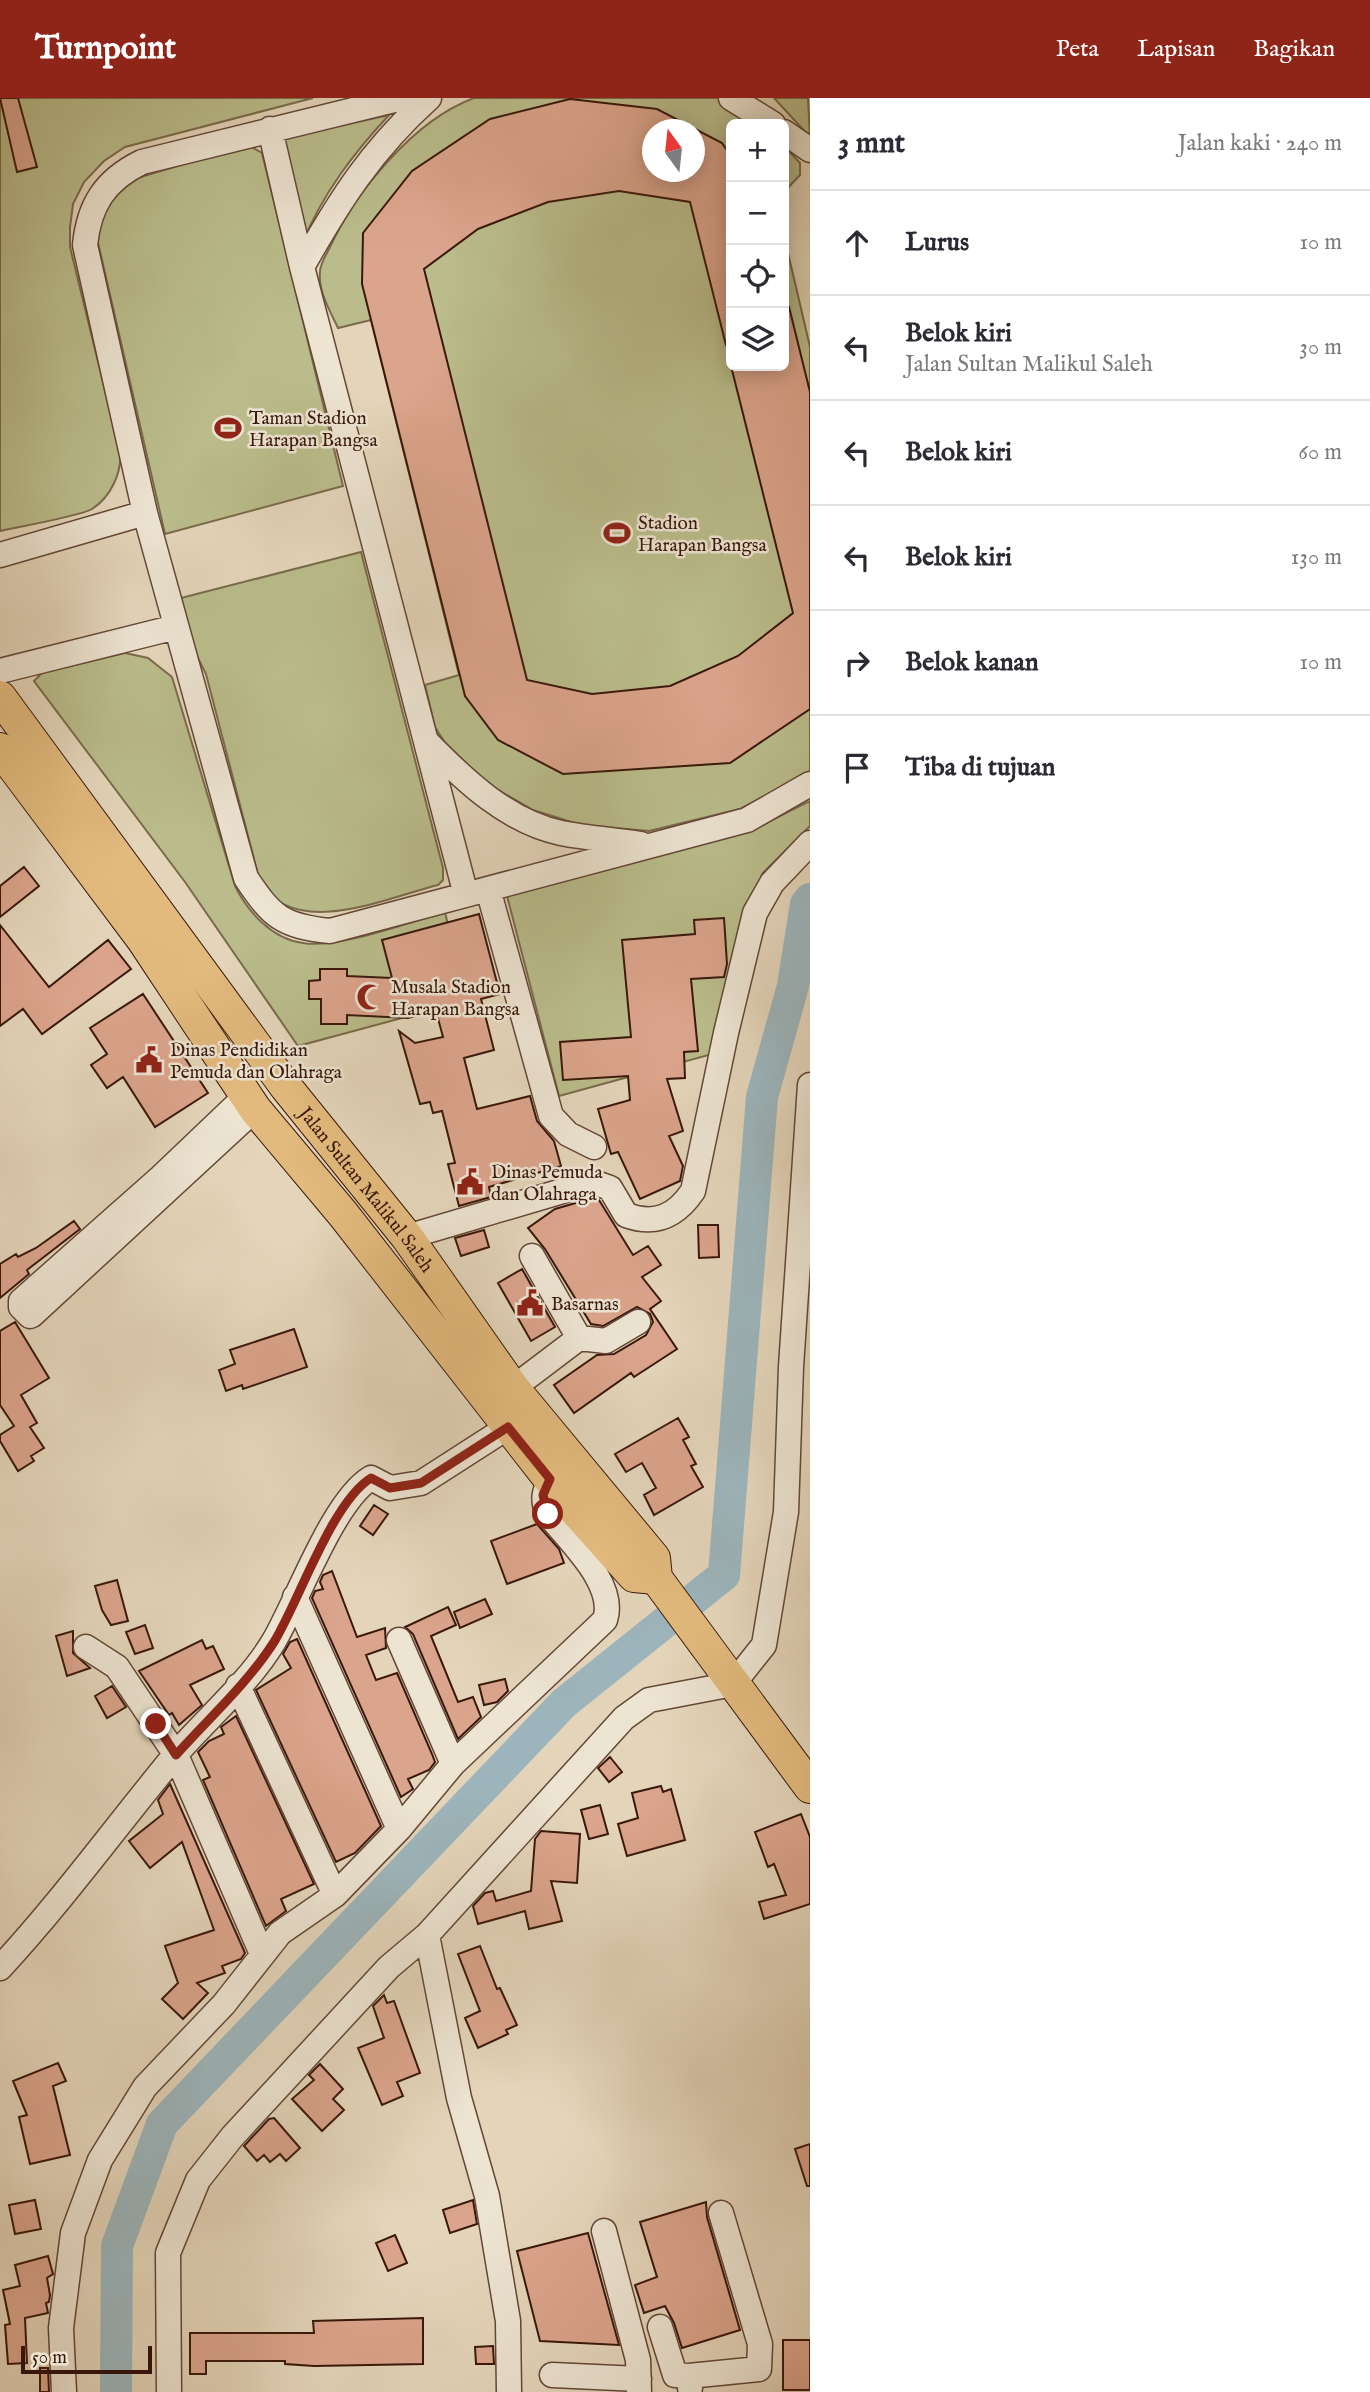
<!DOCTYPE html>
<html lang="id">
<meta charset="utf-8">
<style>
body{margin:0;font-family:"IM FELL English",serif;background:#f7f7f7;color:#2b2b33}
.controls{position:absolute;right:21px;top:21px;display:grid;overflow:hidden;border-radius:10px;box-shadow:0 4px 18px #0003}
.controls button{width:63px;height:63px;display:grid;place-items:center;padding:0;border:0;border-bottom:2px solid #e1e1e2;background:#fff;color:#2b2b33;font:35px sans-serif}
.compass{position:absolute;left:642px;top:21px;width:63px;height:63px;border-radius:50%;background:#fff;box-shadow:0 4px 18px #0003;rotate:345deg}
.scale{position:absolute;left:21px;bottom:18px;width:131px;box-sizing:border-box;padding-left:7px;border:4px solid #39180b;border-top:0;font-size:19px;line-height:24px;white-space:nowrap;color:#39180b;-webkit-text-stroke:5px #ede4d2;paint-order:stroke}
.stop{position:absolute;width:21px;height:21px;margin:-16px;border:5px solid #8f2418;border-radius:50%;background:#fff}
.stop.end{background:#8f2418;border-color:#fff;box-shadow:0 2px 7px #0008}
.list{margin:0;padding:0;list-style:none}
h2{display:flex;justify-content:space-between;align-items:center;height:91px;margin:0;padding:0 28px;font-size:30px}
h2 small{font-size:23px;font-weight:400;color:#7c7c81}
.list li{display:grid;grid-template-columns:46px 1fr auto;gap:21px;align-items:center;box-sizing:border-box;height:105px;padding:0 28px;border-top:2px solid #e1e1e2}
.list b{display:block;font-size:26px;white-space:nowrap}
.list p{margin:0;font-size:23px;white-space:nowrap;color:#7c7c81}
.list em{font-size:23px;font-style:normal;color:#7c7c81}
.icon{flex:none;width:38px;height:38px;fill:none;stroke:currentColor;stroke-width:2;stroke-linecap:round;stroke-linejoin:round}
.map{position:relative;flex:none;width:810px;height:2294px;overflow:hidden}
header{display:flex;align-items:center;gap:42px;box-sizing:border-box;height:98px;padding:0 35px;background:#8f2418;color:#fff}
header strong{font-size:33px}
nav{display:flex;gap:38px;margin-inline-start:auto;font-size:24px}
main{display:flex}
aside{flex:1;background:#fff}
.map>svg:first-child{display:block}
</style>
<header>
<strong>Turnpoint</strong>
<nav><a>Peta</a><a>Lapisan</a><a>Bagikan</a></nav>
</header>
<main>
<div class="map">
<svg width="810" height="2294" viewBox="0 0 810 2294">
<rect width="100%" height="100%" fill="#e4d5ba"/>
<filter id="stains"><feTurbulence type="fractalNoise" baseFrequency=".00286" numOctaves="4"/><feColorMatrix values="0 0 0 0 .2 0 0 0 0 .09 0 0 0 0 .02 0 0 0 .5 -.17"/></filter>
<radialGradient id="worn" r=".72"><stop offset=".6" stop-color="#630" stop-opacity="0"/><stop offset="1" stop-color="#630" stop-opacity=".3"/></radialGradient>
<path fill="#babc8b" stroke="#7a6a4b" stroke-width="2" fill-rule="evenodd" d="M0,0H313L125,49L104,63L84,84L73,106L70,129V149L120,354C122,374 111,399 92,411C80,418 18,429 0,433Z
M474,0H722L760,26H731V268H784V138L810,249V674L740,711L649,733L581,727L533,712L491,688L452,656L435,629L425,587L459,577L371,222L338,230C330,213 318,193 320,174C320,166 326,157 330,149C356,93 414,22 474,0ZM652,32H694V74H652Z
M774,0H808L810,39Z
M389,17C353,56 323,95 303,144L281,44L285,40Z
M248,47L262,55L343,388L165,436L96,136L102,114L127,83Z
M784,48L800,65V77L784,94Z
M361,454L443,770V782L438,787C386,800 295,842 260,784L206,576L192,548L181,500Z
M125,555L148,560L172,579L235,788C248,814 272,841 303,845C337,851 410,824 445,814L465,903L298,948L185,784L34,583L42,575Z
M810,703V728L762,776L716,955L559,998L507,798L762,727Z"/>
<g fill="none" stroke-linecap="round" stroke-linejoin="round">
<path stroke="#9cb5bc" stroke-width="32" d="M116,2294L117,2148L162,2026L564,1605L724,1477L762,999L793,888L806,806L810,801"/>
</g>
<path fill="#dba48c" stroke="#39180b" stroke-width="2" fill-rule="evenodd" d="M0,0H18L37,69L17,74Z
M570,1L657,11L722,45L731,58V246L726,247L690,104L619,93L548,104L478,131L424,171L527,582L592,596L670,588L738,558L793,515L731,268H784V210L789,209L810,294V611L730,665L563,676L498,642L465,598L362,186L363,135L412,73L490,21ZM653,32H695V74H653Z
M24,769L39,788L0,819V788Z
M479,816L500,896L481,901L494,952L464,960L477,1011L530,998L537,1023L554,1043L561,1068L489,1089L491,1099L459,1108L448,1066L455,1065L442,1013L433,1015L430,1004L420,1006L399,933L415,945L443,939L436,913L408,920L347,917V926H321V901H309V883L320,882V871H347V878L392,880L382,842Z
M724,820L727,866L724,879L691,881L698,953L684,954L685,980L667,981L683,1033L669,1038L683,1068L680,1083L640,1101L618,1054L611,1056L598,1011L630,1002L628,978L563,982L560,944L631,939L622,842L695,836L694,822Z
M0,827L49,889L108,842L131,871L42,936L23,911L0,928Z
M143,896L208,995L155,1029L123,979L107,990L91,967L107,956L90,930Z
M593,1100L599,1102L633,1157L648,1148L661,1167L642,1179L661,1203L650,1211L677,1251L634,1279L631,1275L574,1315L554,1287L597,1257L614,1256L646,1237L653,1224L650,1216L637,1209L603,1228L591,1226L545,1151L528,1130L555,1111Z
M74,1123L80,1131L27,1172L29,1176L0,1200V1166L16,1156L18,1159L36,1150Z
M698,1127H718L719,1159L699,1160Z
M484,1132L489,1149L461,1158L455,1140Z
M522,1171L555,1229L531,1243L498,1185Z
M15,1224L49,1280L21,1297L37,1325L30,1329L44,1350L31,1358L34,1363L18,1373L0,1343V1337L14,1328L0,1307V1233Z
M294,1231L307,1269L243,1291L242,1287L226,1293L219,1272L235,1266L230,1252Z
M678,1320L689,1339L683,1342L696,1366L691,1368L703,1389L654,1417L644,1397L656,1390L642,1365L626,1374L615,1356Z
M374,1407L388,1416L373,1437L360,1428Z
M537,1426L559,1451L564,1465L507,1486L491,1443Z
M332,1473L357,1539L385,1530L386,1550L366,1557L376,1582L397,1575L432,1656L435,1664L429,1672L408,1681L413,1691L401,1699L312,1500L315,1493L323,1491L320,1484L323,1477Z
M117,1482L128,1523L111,1527L102,1512L95,1488Z
M485,1501L492,1516L460,1530L454,1514Z
M448,1509L456,1527L431,1538L458,1604L473,1599L481,1619L458,1641L413,1536L405,1529Z
M145,1527L153,1550L135,1556L126,1534Z
M73,1533V1555L90,1570L67,1578L56,1538Z
M297,1541L381,1728L355,1755L336,1764L256,1592L291,1570L283,1556L290,1544Z
M202,1542L206,1551L213,1548L224,1571L190,1587L202,1607L179,1627L172,1615L169,1617L139,1573Z
M505,1581L508,1593L497,1604L484,1607L479,1587Z
M112,1588L126,1609L107,1620L95,1598Z
M236,1618L314,1786L281,1801L286,1813L266,1828L203,1682L210,1679L198,1654L209,1643L224,1636L221,1629Z
M610,1659L622,1674L609,1684L598,1670Z
M170,1686L245,1855L241,1861L222,1868L225,1875L197,1885L208,1895L183,1921L162,1901L178,1885L165,1848L214,1832L182,1744L150,1770L129,1743L163,1716L158,1702Z
M661,1688L663,1694L671,1691L685,1742L627,1758L618,1726L638,1720L632,1695Z
M600,1707L608,1736L589,1741L581,1712Z
M801,1716L810,1739V1806L764,1821L759,1804L786,1797L774,1766L768,1769L755,1734Z
M541,1733L580,1736L577,1785L551,1783L562,1823L529,1831L525,1813L478,1826L473,1808L485,1795L493,1793L496,1803L531,1793L535,1741Z
M480,1848L497,1891L500,1890L517,1927L506,1932L508,1936L478,1950L465,1920L480,1913L458,1856Z
M384,1897L387,1905L394,1903L420,1975L397,1984L403,1998L382,2007L358,1950L384,1940L373,1908Z
M58,1965L66,1983L53,1988L70,2057L30,2066L19,2019L27,2017L13,1983Z
M320,1966L343,1991L333,2001L344,2012L322,2033L292,2001L314,1982L309,1977Z
M274,2020L300,2050L286,2063L280,2056L270,2064L264,2057L257,2063L244,2048L269,2021Z
M810,2046V2088H807L795,2051Z
M35,2102L41,2131L15,2136L9,2107Z
M473,2102L477,2126L450,2135L443,2112Z
M706,2104L707,2119L740,2232L682,2250L674,2225L665,2208L644,2215L635,2187L657,2179L640,2124Z
M588,2135L619,2247L540,2243L517,2153Z
M395,2137L407,2165L388,2173L376,2145Z
M48,2158L53,2176L47,2180L50,2197L49,2204L46,2205L48,2215L25,2220L27,2265L8,2266L5,2227L10,2226L3,2192L20,2188L15,2167Z
M423,2220V2266L314,2268L285,2266V2263H206V2276H190V2235H314L313,2223Z
M783,2242H810V2292H783Z
M493,2248L494,2266H476L475,2249Z
M40,2270H48L49,2294H40Z"/>
<g fill="none" stroke-linecap="round" stroke-linejoin="round">
<g stroke="#644737" stroke-width="27">
<path id="minor" d="M402,0L142,64C105,82 89,107 85,147L145,415L246,780C272,819 282,828 330,833L747,722L810,686
M731,0L773,26
M270,31L302,169L466,797
M784,34L810,52
M302,169C339,103 372,51 429,0
M0,457L145,415
M0,573L176,529
M428,645C464,682 508,724 561,735C587,740 614,742 641,746
M488,791L551,1018L568,1036L594,1049
M246,998L161,1079L21,1203V1209L30,1218L32,1217L255,1011
M407,1139L593,1084L610,1090L626,1117C656,1128 676,1118 693,1093L726,935L755,815L772,785L810,745
M532,1158L579,1240
M513,1290L579,1240L606,1243L638,1224
M295,1499L399,1731
M399,1542L453,1666
M86,1549L117,1569L176,1657L262,1856
M238,1588L335,1797
M427,1837L459,2000L487,2098L508,2223L509,2294
M0,1870C63,1802 117,1727 176,1656C208,1619 249,1585 274,1543C298,1502 333,1403 371,1380L390,1390L421,1385L508,1329
M604,2133L638,2262L639,2294
M660,2229L675,2277L689,2278L690,2290
M552,2277L639,2281
M689,2278L759,2271L760,2246L721,2115
M64,2294L61,2230L73,2135L100,2062L145,1989L224,1906L280,1835L335,1797L399,1731L453,1666L605,1522C617,1486 569,1443 548,1416C542,1402 544,1395 550,1381
M169,2294L168,2155L198,2082L232,2039L389,1869L427,1837L624,1620L649,1602L733,1586L764,1547L786,1414L791,1269L810,987"/>
</g>
<g stroke="#39180b" stroke-width="34">
<g id="major">
<path id="s1" d="M0,599L286,989L407,1139L513,1290L654,1460L656,1480L810,1689"/>
<path d="M0,651L143,842L255,1011L343,1116L566,1402L634,1478L656,1480"/>
</g>
</g>
<use href="#minor" stroke="#ede4d2" stroke-width="24"/>
<use href="#major" stroke="#e2ba7d" stroke-width="32"/>
</g>
<g fill="none" stroke-linecap="round" stroke-linejoin="round">
<path stroke="#8f2418" stroke-width="9" d="M156,1626L176,1657C208,1621 248,1585 274,1544C299,1503 332,1404 371,1380L390,1390L421,1385L508,1329L550,1381L543,1397L548,1416"/>
</g>
<defs>
<g id="stadium-bare" transform="scale(2.1)"><path d="M0-5a6.5 5 0 1 0 0 10a6.5 5 0 1 0 0-10ZM-3.5-1.8h7v3.6h-7Z" fill="#8f2418" stroke="#ede4d2" stroke-width="2.5" paint-order="stroke"/></g>
<g id="mosque-bare" transform="scale(2.1)"><path d="M3.5-4.9A6 6 0 1 0 3.5 4.9A5 5 0 1 1 3.5-4.9Z" fill="#8f2418" stroke="#ede4d2" stroke-width="2.5" paint-order="stroke"/></g>
<g id="civic-bare" transform="scale(2.1)"><path d="M-.6-6.5H3V-4.5H.6V-3L4-1V1h2V6H-6V1h2V-1L-.6-3ZM-1.2 2.5V6h2.4V2.5Z" fill="#8f2418" stroke="#ede4d2" stroke-width="2.5" paint-order="stroke"/></g>
</defs>
<g fill-rule="evenodd">
<use href="#stadium-bare" x="228" y="330"/>
<use href="#stadium-bare" x="617" y="435"/>
<use href="#mosque-bare" x="370" y="899"/>
<use href="#civic-bare" x="149" y="962"/>
<use href="#civic-bare" x="470" y="1084"/>
<use href="#civic-bare" x="530" y="1205"/>
</g>
<g text-anchor="middle" stroke-width="5" stroke-linejoin="round" paint-order="stroke">
<g font-size="19" fill="#39180b" stroke="#ede4d2" text-anchor="start">
<text x="249" y="326">Taman Stadion<tspan x="249" dy="22">Harapan Bangsa</tspan></text>
<text x="638" y="431">Stadion<tspan x="638" dy="22">Harapan Bangsa</tspan></text>
<text x="391" y="895">Musala Stadion<tspan x="391" dy="22">Harapan Bangsa</tspan></text>
<text x="170" y="958">Dinas Pendidikan<tspan x="170" dy="22">Pemuda dan Olahraga</tspan></text>
<text x="491" y="1080">Dinas Pemuda<tspan x="491" dy="22">dan Olahraga</tspan></text>
<text x="551" y="1212">Basarnas</text>
</g>
<g font-size="19" fill="#39180b" stroke="#ede4d2">
<text dy="7" stroke="none"><textPath href="#s1" startOffset="614">Jalan Sultan Malikul Saleh</textPath></text>
</g>
</g>
<rect width="100%" height="100%" filter="url(#stains)"/>
<rect width="100%" height="100%" fill="url(#worn)"/>
</svg>
<div class="controls">
<button>+</button>
<button>−</button>
<button><svg class="icon" aria-label="locate" viewBox="0 0 24 24"><circle cx="12" cy="12" r="6"/><path d="M12 2v4M12 18v4M2 12h4M18 12h4"/></svg></button>
<button><svg class="icon" aria-label="layers" viewBox="0 0 24 24"><path d="M12 4l9 5-9 5-9-5zM3 14l9 5 9-5"/></svg></button>
</div>
<svg class="compass" viewBox="-18 -18 36 36"><path d="M0-13l5 13h-10z" fill="#e53935"/><path d="M0 13l5-13h-10z" fill="#7c7c81"/></svg>
<div class="scale">50 m</div>
<div class="stop" style="left:548px;top:1416px"></div>
<div class="stop end" style="left:156px;top:1626px"></div>
</div>
<aside>
<h2>3 mnt<small>Jalan kaki · 240 m</small></h2>
<ul class="list">
<li><svg class="icon" aria-label="ahead" viewBox="0 0 24 24"><path d="M12 20V5M6 11l6-6 6 6"/></svg><div><b>Lurus</b></div><em>10 m</em></li>
<li><svg class="icon" aria-label="left" viewBox="0 0 24 24"><path d="M17 20v-9H6M10 6l-5 5 5 5"/></svg><div><b>Belok kiri</b><p>Jalan Sultan Malikul Saleh</p></div><em>30 m</em></li>
<li><svg class="icon" aria-label="left" viewBox="0 0 24 24"><path d="M17 20v-9H6M10 6l-5 5 5 5"/></svg><div><b>Belok kiri</b></div><em>60 m</em></li>
<li><svg class="icon" aria-label="left" viewBox="0 0 24 24"><path d="M17 20v-9H6M10 6l-5 5 5 5"/></svg><div><b>Belok kiri</b></div><em>130 m</em></li>
<li><svg class="icon" aria-label="right" viewBox="0 0 24 24"><path d="M7 20v-9h11M14 6l5 5-5 5"/></svg><div><b>Belok kanan</b></div><em>10 m</em></li>
<li><svg class="icon" aria-label="arrive" viewBox="0 0 24 24"><path d="M6 21V4h12l-3 4 3 4H6"/></svg><div><b>Tiba di tujuan</b></div></li>
</ul>
</aside>
</main>
